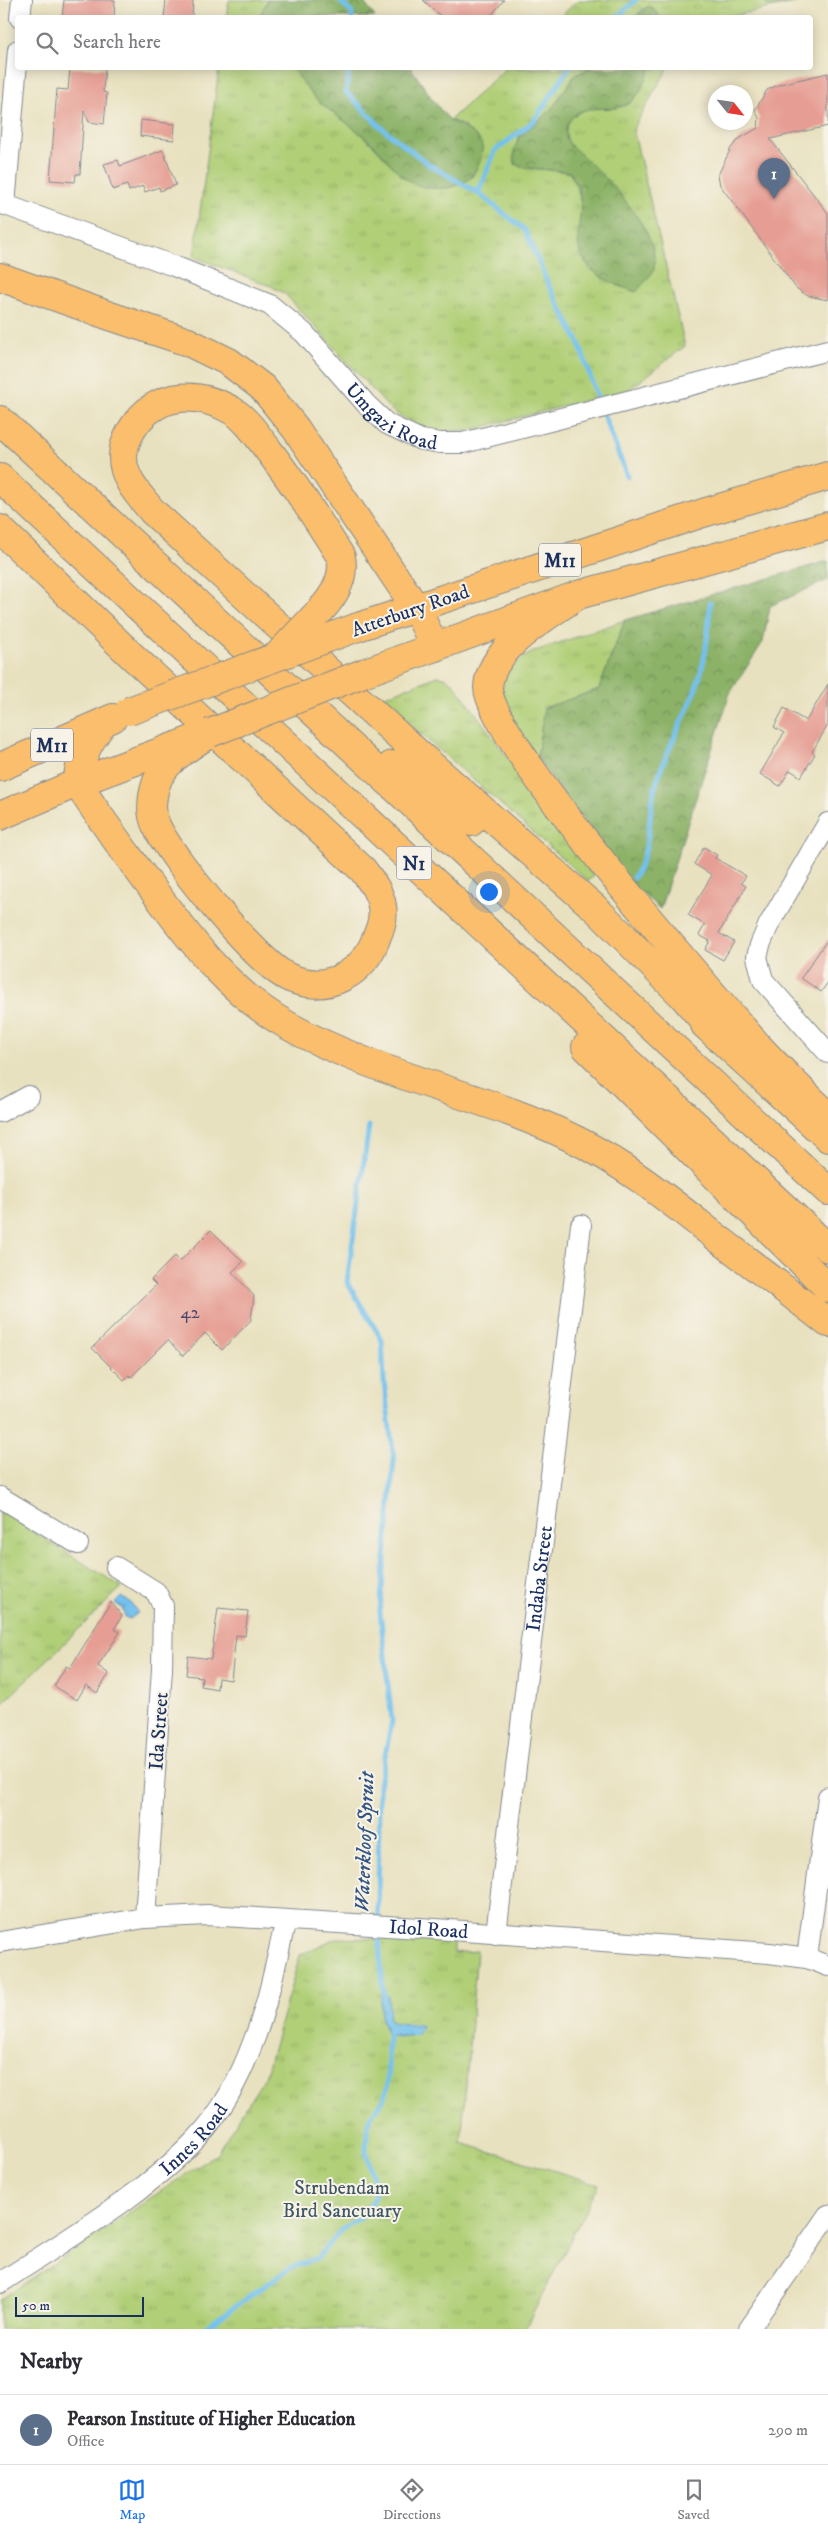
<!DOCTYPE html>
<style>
body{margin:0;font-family:"IM FELL DW Pica",serif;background:#f7f7f7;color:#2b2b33}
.compass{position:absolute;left:708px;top:85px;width:45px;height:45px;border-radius:50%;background:#fff;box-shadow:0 2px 12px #0003;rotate:120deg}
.scale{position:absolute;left:15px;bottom:12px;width:129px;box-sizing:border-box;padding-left:5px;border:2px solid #1b2f5e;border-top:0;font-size:14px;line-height:18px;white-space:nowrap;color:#1b2f5e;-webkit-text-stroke:4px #f7f3e8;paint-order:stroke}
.you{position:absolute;left:488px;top:891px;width:18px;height:18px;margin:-12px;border:4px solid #fff;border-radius:50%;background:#1a73e8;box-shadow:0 0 0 8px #1a73e833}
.badge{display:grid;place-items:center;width:32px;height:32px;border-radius:50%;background:#1a73e8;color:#fff;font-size:16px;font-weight:700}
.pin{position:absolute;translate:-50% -41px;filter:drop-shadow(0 1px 2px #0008)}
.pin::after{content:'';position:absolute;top:26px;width:18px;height:15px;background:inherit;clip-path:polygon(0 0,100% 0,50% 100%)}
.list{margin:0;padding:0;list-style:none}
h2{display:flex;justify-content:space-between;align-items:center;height:65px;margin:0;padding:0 20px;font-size:21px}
h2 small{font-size:16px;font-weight:400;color:#7c7c81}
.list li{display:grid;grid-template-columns:32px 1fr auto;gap:15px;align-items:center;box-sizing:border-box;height:70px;padding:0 20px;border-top:1px solid #e1e1e2}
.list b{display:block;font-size:19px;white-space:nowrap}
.list p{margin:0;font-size:16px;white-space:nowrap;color:#7c7c81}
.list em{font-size:16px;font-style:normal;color:#7c7c81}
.icon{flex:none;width:28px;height:28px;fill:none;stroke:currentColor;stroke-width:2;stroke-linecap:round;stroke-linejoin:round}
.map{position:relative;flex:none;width:828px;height:2329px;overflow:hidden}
.search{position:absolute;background:#fff;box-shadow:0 2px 12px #0003;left:15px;right:15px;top:15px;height:55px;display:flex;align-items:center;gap:12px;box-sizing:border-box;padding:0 18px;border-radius:5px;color:#7c7c81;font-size:19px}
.sheet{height:135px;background:#fff}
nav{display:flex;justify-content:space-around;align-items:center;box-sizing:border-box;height:70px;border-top:1px solid #e1e1e2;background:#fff;font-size:14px;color:#7c7c81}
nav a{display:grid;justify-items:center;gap:2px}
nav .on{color:#1a73e8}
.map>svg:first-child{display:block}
</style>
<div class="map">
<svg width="828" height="2329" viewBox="0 0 828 2329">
<defs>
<pattern id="grass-tufts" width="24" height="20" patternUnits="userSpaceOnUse" patternTransform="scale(1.25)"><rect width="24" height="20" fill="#b0cf77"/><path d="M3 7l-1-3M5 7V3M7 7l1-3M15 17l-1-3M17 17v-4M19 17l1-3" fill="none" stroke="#97b269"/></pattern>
<pattern id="forest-crowns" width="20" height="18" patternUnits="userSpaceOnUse" patternTransform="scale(1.25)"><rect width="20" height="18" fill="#8cb268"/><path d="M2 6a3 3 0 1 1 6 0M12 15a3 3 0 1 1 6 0" fill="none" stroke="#729159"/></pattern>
<pattern id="water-ripples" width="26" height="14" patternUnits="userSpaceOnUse" patternTransform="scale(1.25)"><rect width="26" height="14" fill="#73c1ee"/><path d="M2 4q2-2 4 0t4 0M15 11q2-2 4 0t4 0" fill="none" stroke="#5e9dc4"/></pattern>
</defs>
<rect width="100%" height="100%" fill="#f7f3e8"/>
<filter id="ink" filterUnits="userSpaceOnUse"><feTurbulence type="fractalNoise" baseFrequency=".02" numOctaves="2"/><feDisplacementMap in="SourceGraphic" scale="10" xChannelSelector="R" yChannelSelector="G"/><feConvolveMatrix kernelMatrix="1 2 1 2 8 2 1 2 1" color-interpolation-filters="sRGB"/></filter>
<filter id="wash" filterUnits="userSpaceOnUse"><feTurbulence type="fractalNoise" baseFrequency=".0096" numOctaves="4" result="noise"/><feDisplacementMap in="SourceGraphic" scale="20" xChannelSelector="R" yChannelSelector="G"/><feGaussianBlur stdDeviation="1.12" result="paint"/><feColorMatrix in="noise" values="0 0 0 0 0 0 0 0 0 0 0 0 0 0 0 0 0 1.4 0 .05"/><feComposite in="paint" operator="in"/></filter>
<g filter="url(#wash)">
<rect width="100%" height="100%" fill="#e8e1bf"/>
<path fill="url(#grass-tufts)" stroke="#667f6a" d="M229,0H268L259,17L226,18Z
M578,0H763L770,8L722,18L660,17L654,9H642L636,17L559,18Z
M219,68H292L322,104L343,118L374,146L404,178L450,188L472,177L481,159L464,126L450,120L506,68H591L575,75L551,110L519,137L521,167L569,172C583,194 583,214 578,240L595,170C588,161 577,155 570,145C566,140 564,132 567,126C575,104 602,108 622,106L641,88L651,68H668L633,129L685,346L630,389L467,431H437L423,428L411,423L390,409L285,294L271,286L194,257Z
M625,620L599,689L544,709L537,758C512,721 475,683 533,652Z
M438,676L445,677L455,685L594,876L588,881L380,698Z
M0,1511L122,1587L0,1706Z
M336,1938L454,1941V1953L477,1951L461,2143L599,2184L525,2329H0V2300L216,2154L265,2077L300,1955Z"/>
<path fill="url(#forest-crowns)" stroke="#547063" d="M268,0H362L375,17H259Z
M763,0H809L770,8Z
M648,6L654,9L660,17H636Z
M292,68H411C422,83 436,107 449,119C458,127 472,128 480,141C486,151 478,164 474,173C464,190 431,192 415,184C398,177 387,158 374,145C358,130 340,119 323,105C311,96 301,79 292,68Z
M591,68H651C646,79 640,97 628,104C608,115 583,99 568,123C564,131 566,138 570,145C597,168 662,229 654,268C652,276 641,285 636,292C611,284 577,270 578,238C579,208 588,201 569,172L521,167L515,164L514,150L519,137L551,110L575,75Z
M828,561V580L770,606L763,642L730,693L660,909L627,880L537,758L544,708L599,689L625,620Z"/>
<path fill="url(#water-ripples)" stroke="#4778a6" d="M121,1597L131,1603L138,1613L130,1619L125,1617L122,1608L115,1603Z
M381,1994L388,1996L390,2021C401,2026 412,2022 422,2026L417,2035L396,2037L386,2033L381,2015Z"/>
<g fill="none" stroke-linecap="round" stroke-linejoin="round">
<path stroke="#73c1ee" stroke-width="5" d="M339,0L352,13V18
M616,18L636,0
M350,68L346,92L382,128L428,164L478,193
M569,68L534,121L495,151L478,193L525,230L549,286L579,343L599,403
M602,411L627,476
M633,878C652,852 647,818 655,787C664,755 680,727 693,696C705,667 709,634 710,603
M369,1126L347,1282L382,1340L384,1382L394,1460L380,1611L392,1721L379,1785L378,1920
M378,1929L384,2000
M203,2329L290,2268L317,2258L341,2230L360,2217L369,2207L374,2199L375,2184L366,2153L367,2131L371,2116L384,2099L388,2083V2031"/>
</g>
<g id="blocks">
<path fill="#e69d93" d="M64,0H115L114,18H62Z
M166,0H193L192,18H164Z
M423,0H504L489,18H443Z
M70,68H105L103,92L107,93L104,124L89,122L84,110L80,174H76L75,182L50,180L57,89L68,90Z
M828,73V126L770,139L828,213V300L808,296L796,288L720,185L718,175L731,148L739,139L758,128L759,118L755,110L767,90L780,84Z
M141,120L175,124L174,140L140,136Z
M163,150L176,185L160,191L159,187L145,192L143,186L129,191L127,185L113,190L104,164L118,160L120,166Z
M828,684V725L812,752L815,754L801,777L790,770L780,786L760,774L784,733L774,727L784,708L806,721Z
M704,847L717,855L715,858L746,876L741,883L746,886L719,933L734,942L723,960L705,950L710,941L699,935L705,925L688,915L712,875L694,864Z
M828,939V982L821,992L801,978Z
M211,1230L243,1262L232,1272L254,1296L251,1320L222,1350L205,1333L183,1356L168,1340L131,1377L129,1375L124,1380L92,1348L156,1285L151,1280L175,1256L180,1261Z
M111,1602L122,1616L114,1629L120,1632L98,1666L109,1674L97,1693L86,1685L77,1700L54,1686L66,1666L70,1668Z
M218,1608L248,1611L245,1636L236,1635L231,1680L218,1678L217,1689L201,1686L202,1677L186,1675L188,1656L211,1659Z"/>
</g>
</g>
<g filter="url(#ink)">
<use href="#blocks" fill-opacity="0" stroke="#82888e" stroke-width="1"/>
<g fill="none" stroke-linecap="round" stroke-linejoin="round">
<g stroke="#82888e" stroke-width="22">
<g id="minor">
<path d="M20,18L22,0"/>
<path id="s1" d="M0,203L174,266L270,305L304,333L367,405L387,424L421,440L440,443H463L828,350"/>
<path d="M5,205L18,50"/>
<path d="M828,823L769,924L760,945L757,957L763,980L828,1053"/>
<path d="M0,1112L29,1096"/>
<path d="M0,1497L78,1544"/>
<path d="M116,1567L156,1592L163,1606L162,1669L145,1918"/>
<path id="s2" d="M496,1934L581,1225"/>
<path id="s3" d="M0,1942L145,1918L207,1915L436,1929L769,1953L807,1958L828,1966"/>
<path d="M807,1958L828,1797"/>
<path id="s4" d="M0,2283C65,2240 146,2194 199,2136C222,2111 240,2077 252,2045C268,2005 276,1961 286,1920"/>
<path d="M749,2329L828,2215"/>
</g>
</g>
<g stroke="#82888e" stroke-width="30">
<path id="primary" d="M358,627L703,513L828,476
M366,672L578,595L828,526
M0,767L113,718
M0,816L77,783L197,738"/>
</g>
<g stroke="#82888e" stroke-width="30">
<path id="motorway" d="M0,277L110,316L188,342L229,362L263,388L296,429L416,608L435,647
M0,420L828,1191
M0,478L828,1248
M0,529L131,655L363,870C371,881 380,892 382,906C384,916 381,927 377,936C364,973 329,994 290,978C259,966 170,857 156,825C150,813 152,797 156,784C163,761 191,746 210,733
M578,595C549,615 490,648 488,687C485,736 715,997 759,1047C781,1071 805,1093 828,1116
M314,617C331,601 346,581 341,557C318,520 293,482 266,447C256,434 247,420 233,411C200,392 162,391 137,422C130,431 123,445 123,457C123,480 140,496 153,512L421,756L596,909L682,995L718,1037
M104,722C88,742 80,758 77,783C102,821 129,858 157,895C194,945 232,994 287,1025C378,1077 485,1094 578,1141C626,1165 669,1200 711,1233C750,1263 789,1292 828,1323
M392,765L471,822
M705,1025L828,1138
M586,1047L828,1288"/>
</g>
<use href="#minor" stroke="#fff" stroke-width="20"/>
<use href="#primary" stroke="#fabe6d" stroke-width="28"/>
<use href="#motorway" stroke="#fabe6d" stroke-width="28"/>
<g stroke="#82888e" stroke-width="30" stroke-linecap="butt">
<path id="primary-bridge" d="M129,711L358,627
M210,733L366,672"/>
</g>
<g stroke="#82888e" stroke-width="30" stroke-linecap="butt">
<path id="motorway-bridge" d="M278,655L314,617"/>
</g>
<use href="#primary-bridge" stroke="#fabe6d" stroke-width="28"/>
<use href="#motorway-bridge" stroke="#fabe6d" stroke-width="28"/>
</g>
</g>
<g text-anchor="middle" stroke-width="4" stroke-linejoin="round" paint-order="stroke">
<g font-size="18" fill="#4e4a6b">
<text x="190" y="1318">42</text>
</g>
<g fill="#f7f3e8" stroke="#5d6a87" stroke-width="1">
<rect x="539" y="543.5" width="42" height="33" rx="4"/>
<rect x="31" y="728.5" width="42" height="33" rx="4"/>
<rect x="396.5" y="846.5" width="35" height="33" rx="4"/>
</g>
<g font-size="19" font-weight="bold" fill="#1b2f5e">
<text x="560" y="567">M11</text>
<text x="52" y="752">M11</text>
<text x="414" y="870">N1</text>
</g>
<g font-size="20" fill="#1b2f5e" stroke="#f7f3e8">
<text dy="7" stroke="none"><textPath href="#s1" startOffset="456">Umgazi Road</textPath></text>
<text transform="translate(410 610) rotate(-19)" y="7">Atterbury Road</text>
<text dy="7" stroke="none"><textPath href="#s2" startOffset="358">Indaba Street</textPath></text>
<text transform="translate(158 1731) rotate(-86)" y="7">Ida Street</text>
<text dy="7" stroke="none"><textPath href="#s3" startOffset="431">Idol Road</textPath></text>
<text dy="7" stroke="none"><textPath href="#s4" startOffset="242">Innes Road</textPath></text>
</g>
<g font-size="20" fill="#405764" stroke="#f7f3e8">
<text x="342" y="2194">Strubendam<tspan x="342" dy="23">Bird Sanctuary</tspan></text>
</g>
<g font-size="21" font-style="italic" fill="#315482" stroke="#f7f3e8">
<text transform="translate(364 1842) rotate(-88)" y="7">Waterkloof Spruit</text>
</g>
</g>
</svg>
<svg class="compass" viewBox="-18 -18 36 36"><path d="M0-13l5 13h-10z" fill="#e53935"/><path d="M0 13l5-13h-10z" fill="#7c7c81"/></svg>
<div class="scale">50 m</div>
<div class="you"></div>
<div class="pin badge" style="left:774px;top:199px;background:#5c6f8a">1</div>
<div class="search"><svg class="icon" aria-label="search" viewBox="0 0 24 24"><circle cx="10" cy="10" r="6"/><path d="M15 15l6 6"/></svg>Search here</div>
</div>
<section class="sheet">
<h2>Nearby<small></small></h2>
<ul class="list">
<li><span class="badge" style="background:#5c6f8a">1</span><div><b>Pearson Institute of Higher Education</b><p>Office</p></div><em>290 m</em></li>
</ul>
</section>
<nav>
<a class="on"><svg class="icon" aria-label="map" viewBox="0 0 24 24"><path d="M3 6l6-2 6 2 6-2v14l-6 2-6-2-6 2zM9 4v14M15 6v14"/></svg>Map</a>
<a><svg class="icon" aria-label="directions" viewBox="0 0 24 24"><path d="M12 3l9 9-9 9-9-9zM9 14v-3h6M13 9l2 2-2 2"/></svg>Directions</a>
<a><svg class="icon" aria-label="saved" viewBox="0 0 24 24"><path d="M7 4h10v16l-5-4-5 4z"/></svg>Saved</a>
</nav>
